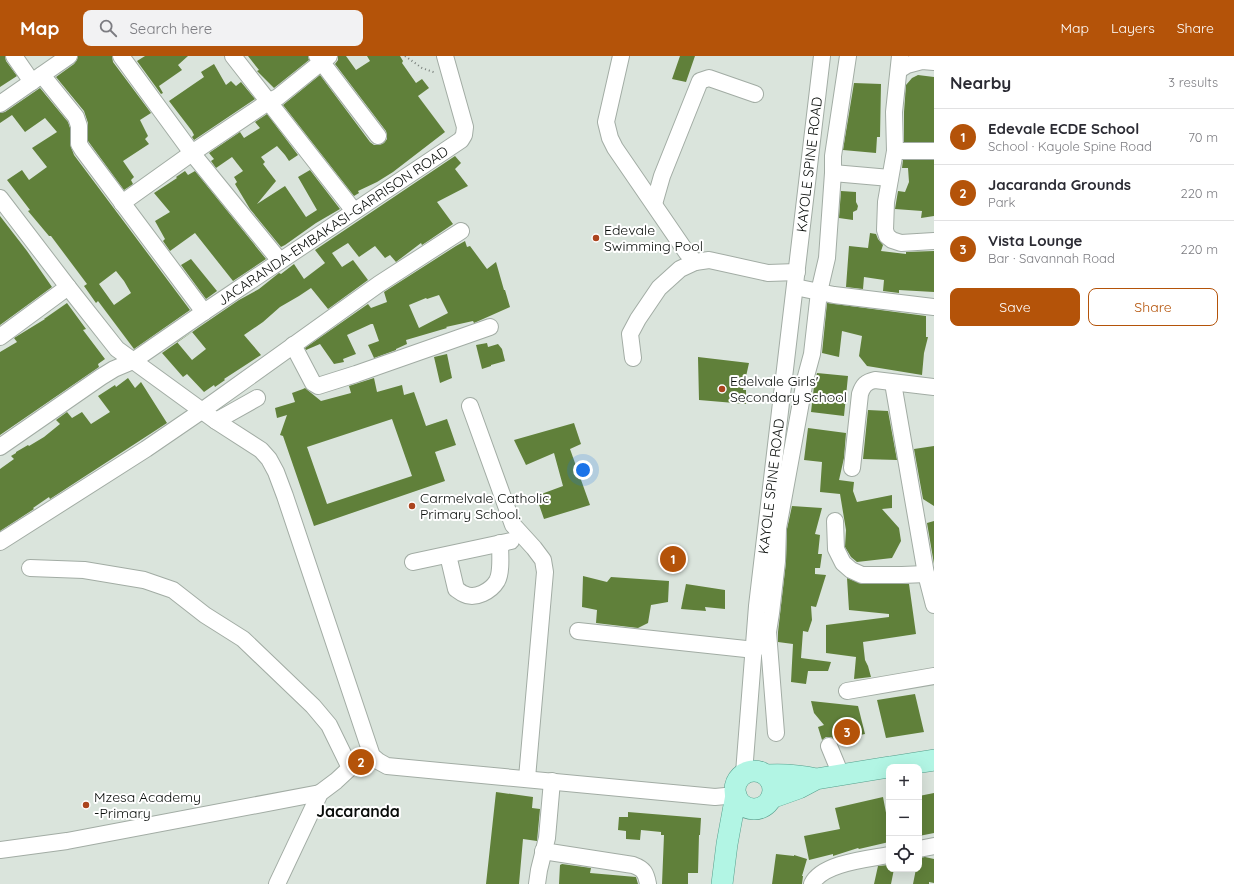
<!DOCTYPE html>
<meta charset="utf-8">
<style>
body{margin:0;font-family:Quicksand,sans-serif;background:#f2f2f3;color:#2b2b33}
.controls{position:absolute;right:12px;bottom:12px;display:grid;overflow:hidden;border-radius:8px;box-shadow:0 4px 16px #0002}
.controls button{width:36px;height:36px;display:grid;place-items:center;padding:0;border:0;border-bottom:1px solid #e1e1e2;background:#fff;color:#2b2b33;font:20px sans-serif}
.you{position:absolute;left:583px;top:414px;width:14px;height:14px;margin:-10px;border:3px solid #fff;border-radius:50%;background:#1a73e8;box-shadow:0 0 0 6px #1a73e833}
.badge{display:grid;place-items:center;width:26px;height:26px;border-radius:50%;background:#b45309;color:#fff;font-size:13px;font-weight:700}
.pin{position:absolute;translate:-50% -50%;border:2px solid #fff;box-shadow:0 1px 4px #0006}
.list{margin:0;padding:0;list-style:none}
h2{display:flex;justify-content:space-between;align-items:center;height:52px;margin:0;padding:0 16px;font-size:17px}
h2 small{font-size:13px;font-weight:400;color:#7c7c81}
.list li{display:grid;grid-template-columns:26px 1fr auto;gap:12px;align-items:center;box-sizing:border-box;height:56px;padding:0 16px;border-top:1px solid #e1e1e2}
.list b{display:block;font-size:15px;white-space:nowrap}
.list p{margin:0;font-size:13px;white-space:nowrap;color:#7c7c81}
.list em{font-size:13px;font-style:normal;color:#7c7c81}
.actions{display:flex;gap:8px;padding:12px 16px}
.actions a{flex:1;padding:9px 0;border:1px solid #b45309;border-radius:8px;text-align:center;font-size:14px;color:#b45309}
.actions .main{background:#b45309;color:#fff}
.icon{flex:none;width:22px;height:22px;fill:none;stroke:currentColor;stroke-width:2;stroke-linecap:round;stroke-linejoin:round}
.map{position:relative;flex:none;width:934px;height:828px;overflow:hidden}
header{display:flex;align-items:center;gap:24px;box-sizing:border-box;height:56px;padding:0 20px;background:#b45309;color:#fff}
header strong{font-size:19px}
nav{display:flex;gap:22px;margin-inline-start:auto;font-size:14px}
.search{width:280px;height:36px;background:#f2f2f3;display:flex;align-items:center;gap:10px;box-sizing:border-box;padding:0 14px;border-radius:8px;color:#7c7c81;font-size:15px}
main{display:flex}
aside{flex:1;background:#fff}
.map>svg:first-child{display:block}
</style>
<header>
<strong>Map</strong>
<div class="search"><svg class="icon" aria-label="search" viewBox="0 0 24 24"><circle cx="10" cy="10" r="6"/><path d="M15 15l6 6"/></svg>Search here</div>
<nav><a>Map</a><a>Layers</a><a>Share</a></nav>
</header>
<main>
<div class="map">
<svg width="934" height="828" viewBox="0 0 934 828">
<rect width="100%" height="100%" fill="#dae4dc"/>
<path fill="#60803a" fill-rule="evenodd" d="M0,0H5L6,5L17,20L0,31Z
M78,0H112L113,6L151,57L140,64L148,80L145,83L149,88L123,105L134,121L131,124L133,128L124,134L88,85V67L84,55L56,21L74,8L77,4Z
M145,0H188L178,9L182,14L159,30L163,37L161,38L137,5Z
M248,0H308L309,4L274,32L257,15L259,14Z
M338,0H346L356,14L370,5L367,0H400L403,5L402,7L416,27L422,23L429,32L418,40L445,76L393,116L377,126L358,135L359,137L354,140L283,49L320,19L370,86L374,89H379L384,87L387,83V79L386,75L335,8L338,4Z
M680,0H695L686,26L672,23Z
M214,8L226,29L231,25L236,30L241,26L255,43L194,84L192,81L194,79L192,75L169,45L204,21L201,16Z
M918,19L934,21V86H904V56L906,29L912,22Z
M854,27L881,28L880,81H877L876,97L843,94Z
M40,32L68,66L70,72V88L74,99L190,254L134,293L98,245L96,247L84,230L87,228L51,180H49L28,155L30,154L7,124L22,114L29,124L47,111L32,92L57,76L45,62L25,76L12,59L0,67V57L5,56ZM116,215L124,225L131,237L114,249L99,228Z
M267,58L298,99L289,105L285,99L277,90L261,101L265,106L263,108L276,125L257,148L285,130L306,161L317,154L298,121L310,114L340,153L316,167L285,189L281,191L250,153L235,128L237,126L234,121L243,115L232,101L216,112L211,105L214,103L209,97L240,76L244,82L260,72L255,66Z
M455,100L461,107L455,113L468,130L437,146L453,168L431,183L422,189L421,187L396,206L390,199L385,202L375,190L359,201L348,187L332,197L342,211L353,204L368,224L328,253L311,232L299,240L280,251L263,266L244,279L261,299L224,323L225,324L215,331L214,329L204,336L187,318L183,321L162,297L198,272L177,286L192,304L206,293L192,276L239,244L259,233L279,217L281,218L294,208L304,223L325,207L315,194Z
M903,104H934V160L921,162L922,155L895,153L898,135L905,136L909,126L908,112H902Z
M185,115L188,119L195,115L266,203L233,225L195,177L170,195L163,185L165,183L155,165L170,156L154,137L177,122L176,121Z
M841,135L856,136V146L858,150L857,154L853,156V164L839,162Z
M0,160L27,195L52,231L0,269Z
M870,177L876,178L878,183L883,189L881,195L906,198V196L934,195V236L899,234V237L883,235L884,224L864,221L863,233L846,231L849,190L868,192Z
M465,185L467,191L470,190L487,213L496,206L504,234H505L510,251L474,267L473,265L446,271L447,272L406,284L407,288L396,293V294L374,302L368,289L379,285L373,268H371L347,279L356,298L343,303L344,306L334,308L320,288L306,294L305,292L368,248L371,252L387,246L384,236L456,190ZM439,239L448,257L419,272L409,249L426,242L427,243Z
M191,203L217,235L206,243L181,209Z
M67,247L86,273L83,274L105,303L98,308L99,311L0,379V296L17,286L14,282L45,263H44Z
M827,247L926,260V281H928L924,297L922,319L867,310L859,300L862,280L842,275L839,301L822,297Z
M487,287L488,291L498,288L502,293L505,305L491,309V310L482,313L476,289Z
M447,298L452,322L440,327L434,301Z
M698,301L749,307L743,334H746V348L699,344Z
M817,317L848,320L844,360L811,356L814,330Z
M128,322L135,332L141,326L167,367L50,443L49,441L33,452L34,453L0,475V413L14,403L11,400L16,397V396L28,389L29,390L44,381L60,368L56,364L67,356L72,362L82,356L91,368L110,356L98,340L115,329L116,331Z
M374,322L377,336L402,329L404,339L414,336L426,370L447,363L456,389L435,396L445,425L314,470L283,380L280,379L287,359L277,362L275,352L295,346L292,337L303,333L305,332L321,345L351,337L349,330ZM392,363L412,420L327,448L307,391Z
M868,354L888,355L897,404L863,403Z
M574,367L581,388L570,393L590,449L544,463L536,440L563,430L554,397L526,409L514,384Z
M808,372L846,377L844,402L839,424L854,426L853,435L857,446L892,439V452L882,453L899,472L901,485L892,502L857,506L851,501L845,491L846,474L840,438L820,436L822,406L804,404Z
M934,390V450L923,443L914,393Z
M792,450L822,452L815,478L820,479L818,498H822L820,512H815V518L826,519L816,551L811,550L812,564L808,576L803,575L801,602L831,606L828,615H808L806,628L791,626L793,588L778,586V576L786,506L787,473Z
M934,465V508L927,467Z
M583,520L607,526L611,521L669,525L668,546L651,549L648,567L638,572L596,567L597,554L582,551Z
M847,522L862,528H909L916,578L863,586L865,604L868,610L871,621L854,623L856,601L826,597V569L889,561V558L849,554Z
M686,528L725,534V553L705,551L706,555L681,553Z
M915,638L924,676L886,682L877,644Z
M811,645L858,650L865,678L836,684L831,681H826L822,684L818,671L824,669L814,657Z
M496,736L533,741L532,752L540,753L537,785L523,783L519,828H486Z
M934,737V777L919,780V740Z
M883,741L887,762H889V786L859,793L858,792L833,800V798L809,804L804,780L840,773L835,752Z
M628,756L701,762L700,779H699L698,817H688V828H662L664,779H661V776L641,774L640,784L626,783V775L618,774L619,761H628Z
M776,798L794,800V799L807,803L802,820H803L802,828H772Z
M925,801L934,803V827L929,826V828H913L916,813H919V802Z
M562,808L591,812L590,817L636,821L638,828H559L560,809Z
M889,809V813H894L891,828H874L878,810Z"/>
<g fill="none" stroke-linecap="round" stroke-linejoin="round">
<g stroke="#a2aca4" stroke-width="18">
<g id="minor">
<path d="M14,0L32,26"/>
<path d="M121,0L192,97L280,205"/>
<path d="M233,0L354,155"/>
<path d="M317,0L378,80"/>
<path d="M621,0L606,66L610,82L615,92L687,197L695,206L709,204L768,217L797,216"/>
<path d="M900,0L894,56L895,95L886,146L885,174L887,180L892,184L901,187L934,185"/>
<path d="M899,14L907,9L922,5L934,6"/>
<path d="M42,19L76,61L79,70V88L82,93L204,256"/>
<path d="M0,48L69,0"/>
<path d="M895,95H934"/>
<path d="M833,117L890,122"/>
<path d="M0,142L68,231L117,293L216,365L261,394L269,403L276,416L285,440L372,700L378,705L387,710L715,741L736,739"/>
<path d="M122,147L192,97L268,46L278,41L329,0"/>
<path d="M654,148L662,120L700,25L709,22L755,38"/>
<path d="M795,231L834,239L934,251"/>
<path d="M0,281L68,231"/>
<path d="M293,289L313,327L318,330L356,318L490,271"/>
<path d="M633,302L630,278L638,263L659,232L680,213L695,206"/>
<path d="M893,327L926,518L934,549"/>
<path d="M470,350L513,469L534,492L543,504L545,516L527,722"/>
<path d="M216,365L257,342"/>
<path id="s1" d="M0,391L101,321L114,313L133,305L204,256L461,84L464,79L465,71L445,0"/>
<path d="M852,412L860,338C863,329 866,326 875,324L934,331"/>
<path d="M835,465L836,493L843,507L851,514L862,519H902L926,518"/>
<path d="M0,486L146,393L203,354L379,228L461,175"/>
<path d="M448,499L456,533C458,534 461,537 464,538C475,544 491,535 497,525C502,516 500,497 500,487"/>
<path d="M413,506L511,485"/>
<path d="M30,512L84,514L144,524L173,534L205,559L243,583L313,650L329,669L350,712"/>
<path d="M578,575L755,594"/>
<path d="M847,635L934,620"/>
<path d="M776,677L768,576L771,557L777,505L778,472L805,324L812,298L819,236L827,202L833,117V100L848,0"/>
<path d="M829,690L841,719"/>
<path id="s2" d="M744,717L757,550L822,0"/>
<path d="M919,793L934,790"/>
<path d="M0,794L67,785L320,737"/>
<path d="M543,795L633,809C644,813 646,817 648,828"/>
<path d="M277,828L320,737L336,725L350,712L372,700"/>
<path d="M537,828L539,814L547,782L552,725"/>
<path d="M812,828C822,807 868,803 889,799"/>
</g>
</g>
<g stroke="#569f8c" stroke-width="22">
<path id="major" d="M890,711L934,704
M735 734a19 19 0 1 1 38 0a19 19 0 1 1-38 0Z
M766,719C783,718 799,719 816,723
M771,742L799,732L816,723L889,711
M722,828L727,788L736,739"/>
</g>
<path stroke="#777e79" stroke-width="2" stroke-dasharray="1 3" stroke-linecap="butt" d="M405,0L422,12L436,17"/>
<use href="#minor" stroke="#fff" stroke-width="16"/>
<use href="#major" stroke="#b2f5e4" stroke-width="21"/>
</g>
<g fill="#ab441e" stroke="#fff" stroke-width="1.5">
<circle cx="596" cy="182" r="4"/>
<circle cx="722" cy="333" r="4"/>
<circle cx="412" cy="450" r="4"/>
<circle cx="86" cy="749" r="4"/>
</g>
<g text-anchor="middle" stroke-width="4" stroke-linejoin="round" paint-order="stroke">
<g font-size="14" fill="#090d0a" stroke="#fff">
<text dy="5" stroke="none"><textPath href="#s2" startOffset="612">KAYOLE SPINE ROAD</textPath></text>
<text dy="5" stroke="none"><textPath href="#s1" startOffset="400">JACARANDA-EMBAKASI-GARRISON ROAD</textPath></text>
<text dy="5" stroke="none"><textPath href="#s2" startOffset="288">KAYOLE SPINE ROAD</textPath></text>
</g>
<g font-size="14" fill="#090d0a" stroke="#fff" text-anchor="start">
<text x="604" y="179">Edevale<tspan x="604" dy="16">Swimming Pool</tspan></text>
<text x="730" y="330">Edelvale Girls'<tspan x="730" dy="16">Secondary School</tspan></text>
<text x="420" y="447">Carmelvale Catholic<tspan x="420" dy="16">Primary School.</tspan></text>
<text x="94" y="746">Mzesa Academy<tspan x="94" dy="16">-Primary</tspan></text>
</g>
<g font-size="16" font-weight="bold" fill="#090d0a" stroke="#fff">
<text x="358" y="761">Jacaranda</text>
</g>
</g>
</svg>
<div class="controls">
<button>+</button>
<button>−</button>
<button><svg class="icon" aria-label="locate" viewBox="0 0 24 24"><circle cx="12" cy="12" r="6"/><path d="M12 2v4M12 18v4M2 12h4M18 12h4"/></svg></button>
</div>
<div class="you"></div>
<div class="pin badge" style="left:673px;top:503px">1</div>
<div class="pin badge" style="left:361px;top:706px">2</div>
<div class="pin badge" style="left:847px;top:676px">3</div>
</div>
<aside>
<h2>Nearby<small>3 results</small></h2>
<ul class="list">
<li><span class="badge">1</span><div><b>Edevale ECDE School</b><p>School · Kayole Spine Road</p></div><em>70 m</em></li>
<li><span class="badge">2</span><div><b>Jacaranda Grounds</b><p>Park</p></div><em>220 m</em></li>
<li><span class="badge">3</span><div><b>Vista Lounge</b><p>Bar · Savannah Road</p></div><em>220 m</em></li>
</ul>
<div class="actions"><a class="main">Save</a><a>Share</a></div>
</aside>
</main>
